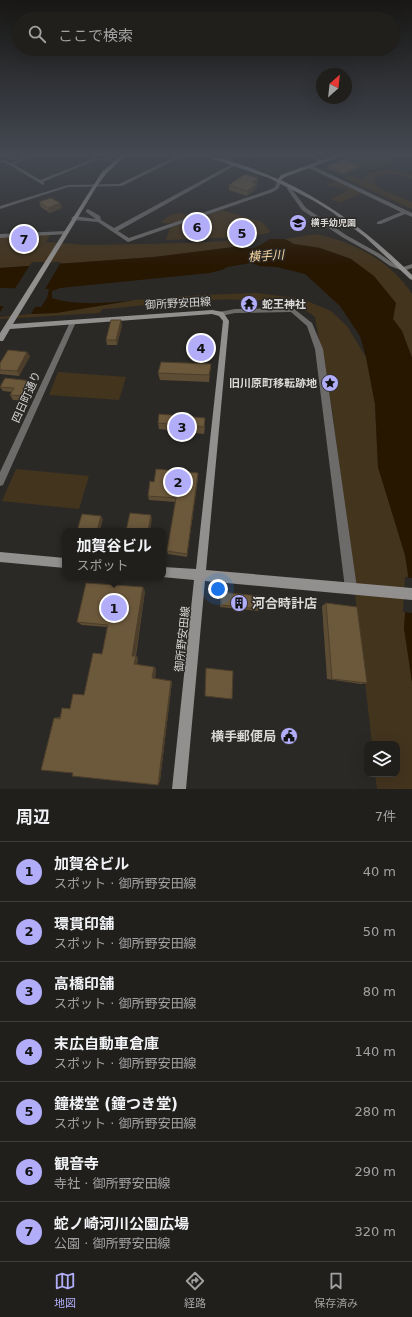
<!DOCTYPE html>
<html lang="ja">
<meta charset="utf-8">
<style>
body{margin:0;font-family:"DejaVu Sans","Noto Sans JP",sans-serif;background:#2d2c29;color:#f1f3f6}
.controls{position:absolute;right:12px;bottom:12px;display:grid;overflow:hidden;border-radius:8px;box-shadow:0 4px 16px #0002}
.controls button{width:36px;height:36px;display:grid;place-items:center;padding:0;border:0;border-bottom:1px solid #3d3d3b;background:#201f1c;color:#f1f3f6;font:20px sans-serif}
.compass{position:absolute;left:316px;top:68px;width:36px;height:36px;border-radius:50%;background:#201f1c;box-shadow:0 4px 16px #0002;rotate:27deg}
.you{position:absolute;left:218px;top:589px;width:14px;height:14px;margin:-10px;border:3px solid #fff;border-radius:50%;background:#1a73e8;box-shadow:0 0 0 6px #1a73e833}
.badge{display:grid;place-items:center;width:26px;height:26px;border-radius:50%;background:#b2adf9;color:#111;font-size:13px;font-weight:700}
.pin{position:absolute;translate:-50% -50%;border:2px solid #fff;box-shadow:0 1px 4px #0006}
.popup{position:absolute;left:62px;top:528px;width:104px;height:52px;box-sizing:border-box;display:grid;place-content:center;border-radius:8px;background:#201f1c;filter:drop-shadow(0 1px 3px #0005);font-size:13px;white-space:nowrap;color:#a2a2a3}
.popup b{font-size:15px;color:#f1f3f6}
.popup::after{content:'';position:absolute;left:50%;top:100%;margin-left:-8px;border:8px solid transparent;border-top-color:#201f1c}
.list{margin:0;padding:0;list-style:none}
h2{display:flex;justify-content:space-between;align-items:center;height:52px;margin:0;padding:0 16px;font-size:17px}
h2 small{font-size:13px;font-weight:400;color:#a2a2a3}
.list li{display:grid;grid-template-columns:26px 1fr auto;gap:12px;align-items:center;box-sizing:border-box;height:60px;padding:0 16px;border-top:1px solid #3d3d3b}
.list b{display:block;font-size:15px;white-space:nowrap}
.list p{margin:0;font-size:13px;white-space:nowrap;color:#a2a2a3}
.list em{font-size:13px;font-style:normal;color:#a2a2a3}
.icon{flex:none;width:22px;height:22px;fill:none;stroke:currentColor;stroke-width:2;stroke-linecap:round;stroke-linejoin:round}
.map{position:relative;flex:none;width:412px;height:789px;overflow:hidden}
.search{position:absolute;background:#201f1c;box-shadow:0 4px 16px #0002;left:12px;right:12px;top:12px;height:44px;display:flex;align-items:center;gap:10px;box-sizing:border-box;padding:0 14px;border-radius:22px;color:#a2a2a3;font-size:15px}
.sheet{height:472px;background:#201f1c}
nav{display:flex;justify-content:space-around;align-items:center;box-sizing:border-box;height:56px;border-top:1px solid #3d3d3b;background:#201f1c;font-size:11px;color:#a2a2a3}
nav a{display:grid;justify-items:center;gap:2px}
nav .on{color:#b2adf9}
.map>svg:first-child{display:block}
</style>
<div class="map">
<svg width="412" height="789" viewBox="0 0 412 789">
<rect width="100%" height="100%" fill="#2b2926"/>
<path fill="#43341e" d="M351,156H380L393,161L372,170L345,159Z
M382,170L396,171L412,175V179C402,175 382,169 374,180L377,186L381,189L412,202V209L344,178L351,175L362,180L368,173Z
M336,181L362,193L339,203L331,199L347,191L335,186L332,187L327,185Z
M222,210L262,222L270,231L268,233L259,235L247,242L248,240L241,237L166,240L170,228Z
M179,213L188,215C184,221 167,226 161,222L170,215Z
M316,234C354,242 391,261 412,294V358L402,331L393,319L394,309L351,259L320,248L294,244L285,239Z
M50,235L46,242L87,245L191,243L239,240L247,243L248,248L242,246L154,257L0,268V237Z
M257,293L302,299L331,311L347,326L366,357L375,404L378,467L405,555L408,574L404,628L412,682V789H377L375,774H397V744H372L352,567L332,409L315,317C280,285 151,306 103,309L99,313L0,319V315L56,313L135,300L202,295Z
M58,372L126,377L119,400L49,395Z
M16,469L89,476L79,509L2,501Z"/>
<path fill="#271600" d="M270,239H285L294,244L320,248L351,259L374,276L396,303L393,319L402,331L412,358V682L404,628L408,574L405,555L378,467L375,404L366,357L360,336L340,306L305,274L277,267L260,266L251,263L227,267L222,270L209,273L60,288L52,291V298C75,306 111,303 135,300L56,313L0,315V306L41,307L47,298L49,289L0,288V268L154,257L242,246C252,253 261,244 270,239Z"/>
<path fill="#2b2926" d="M32,262H61L44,291L14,290Z
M5,304L36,305L31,314L0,317V312Z
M405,577L412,578V613L403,612Z"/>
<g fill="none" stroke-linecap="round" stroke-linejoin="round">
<path fill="#6c6b6a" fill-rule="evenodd" d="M28,156H34L14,164L40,180L96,158L118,161L116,162L96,160L43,182L45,184L43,185L4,162L0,163V161L5,160L11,163Z
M177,156H183L122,186L68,187L0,209V206L68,185L119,184Z
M309,156H315L325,162L322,163Z
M232,164L236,165L118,231L129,238L269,190L275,187L277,181L279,180L281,181L279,188L273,192L128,242L98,222L74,220L71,218L74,216L96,219L86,212V210L88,209L100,216L101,220L114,228Z
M309,166H313L412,213V217L405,214L381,224H377V222L401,212L309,168Z
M287,188H291L306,208L346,235L380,254L394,264L403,267L412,264V268L403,271L390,266L376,256L342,237L302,210L287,189Z
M65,231L68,233L67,234L0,238V234Z
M293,308L312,323L323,349L357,588L355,592L351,594L347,592L345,588L315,349L307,326L291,312L235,313L221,316L218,314L219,312L235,309Z
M71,320H75L76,322L3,485L0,486V472Z"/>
<path fill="#92908e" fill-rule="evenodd" d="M120,156H125L106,174L97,186L13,324L212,310L223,312L229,321L206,570L412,588V600L205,581L186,789H172L194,580L162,577H163V567L196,569L223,321L219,316L212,314L10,329L3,341H0V333L93,186L102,172Z
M204,156C222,156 260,171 278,179L281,175L334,156H341L285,177L281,180C331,204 373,236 412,275V280L410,279L365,237L332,212L314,201L269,178Z
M0,552L65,558V568L0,562Z"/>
</g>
<path fill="#5d4d34" d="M3,156H24L14,160Z
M328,166H360V168L343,175L327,168Z
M258,178V183H256L257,184V188L247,196L229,190V185Z
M39,202L60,203L62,208L50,213L41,207Z
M197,217L207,226V230H197Z
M122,325L117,345H107L106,340Z
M30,356L19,376L0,374V363Z
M211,364L209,382L160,380L158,373Z
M32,381L35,385L27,401L13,400L10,395L12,392L3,391L0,387V386Z
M158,423L205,425L204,434L159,429Z
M198,473V478L187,557L168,554L167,551L176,502L149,500L148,496L154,482Z
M145,591L136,656L138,658L137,665L156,668L155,678L172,681L160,781L158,785L73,773L54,718L60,717L62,708H70L73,694L84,695L102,654L107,627L82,625L77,622Z
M221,592L259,609L258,611L220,607Z
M326,603L367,683L361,684L327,679L322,606Z"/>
<path fill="#4c3e2a" d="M12,156H24L14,160Z
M360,166V168L343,175V173Z
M258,178V183L252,187V182Z
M257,184V188L247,196V191Z
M60,203L62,208L50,213L48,208Z
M121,320L122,325L117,345L116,340Z
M27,352L30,356L19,376L17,371Z
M211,364L210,371L209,382V375Z
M32,381L35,385L27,401L24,396Z
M205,418V425L204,434V427Z
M198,473V478L187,557V554Z
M151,515L152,519L150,531H148Z
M101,516L103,519L100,531H97Z
M143,587L145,591L135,657L136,656L138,658L137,665L134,664L132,656Z
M154,667L156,668L155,679L152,678Z
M171,681H172L160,781L158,785Z"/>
<path fill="#6c593c" stroke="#4c3e2a" d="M344,159L360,166L343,173L328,166Z
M245,174L258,178L252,182L257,184L247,191L229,185Z
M51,198L60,203L48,208L39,202Z
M197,217H205L207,226H197Z
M111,320H121L116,340H106Z
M8,350L27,352L17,371L0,370V363Z
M161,362L211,364L209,375L158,373Z
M5,378L32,381L24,396L10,395L14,388L0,387Z
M159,414L205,418L204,427L158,423Z
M156,469L198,473L187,554L167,551L176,498L148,496L150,481L154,482Z
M130,513L151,515L148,531H126Z
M82,514L101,516L97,531H77Z
M86,583L143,587L132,656H136L134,664L154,667L152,678L171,681L158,785L72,776L73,773L41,770L54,718L60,719L62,708L70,709L73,694L84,695L93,653L102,654L108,625L77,622Z
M221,592L259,596V609L221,605Z
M326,603L357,607L367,683L332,679Z
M206,668L233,671L232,699L205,696Z"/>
<linearGradient id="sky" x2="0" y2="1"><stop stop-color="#181715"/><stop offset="0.58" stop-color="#444952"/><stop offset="1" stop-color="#444952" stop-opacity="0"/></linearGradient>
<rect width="412" height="267" fill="url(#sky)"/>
<defs>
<g id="school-disc" transform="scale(0.9)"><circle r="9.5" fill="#b2adf9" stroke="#2b2926"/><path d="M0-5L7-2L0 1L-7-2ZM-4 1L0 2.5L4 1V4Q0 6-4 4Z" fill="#111"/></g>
<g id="temple-disc" transform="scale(0.9)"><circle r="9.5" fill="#b2adf9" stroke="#2b2926"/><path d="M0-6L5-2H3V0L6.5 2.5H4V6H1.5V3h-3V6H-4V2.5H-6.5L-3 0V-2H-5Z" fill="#111"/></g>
<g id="sight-disc" transform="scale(0.9)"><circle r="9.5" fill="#b2adf9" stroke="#2b2926"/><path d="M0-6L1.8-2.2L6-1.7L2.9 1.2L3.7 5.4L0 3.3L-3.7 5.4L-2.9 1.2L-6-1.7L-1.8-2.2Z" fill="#111"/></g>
<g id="building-disc" transform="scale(0.9)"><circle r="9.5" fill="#b2adf9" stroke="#2b2926"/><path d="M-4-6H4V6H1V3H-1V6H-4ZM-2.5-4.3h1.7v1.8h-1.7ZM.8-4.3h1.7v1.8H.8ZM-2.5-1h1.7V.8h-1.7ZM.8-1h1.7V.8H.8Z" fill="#111"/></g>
<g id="civic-disc" transform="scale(0.9)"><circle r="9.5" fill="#b2adf9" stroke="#2b2926"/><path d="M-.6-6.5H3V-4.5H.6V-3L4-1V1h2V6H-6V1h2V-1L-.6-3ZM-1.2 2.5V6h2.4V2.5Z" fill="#111"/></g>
</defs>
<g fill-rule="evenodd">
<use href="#school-disc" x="298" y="223"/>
<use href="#temple-disc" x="249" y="304"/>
<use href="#sight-disc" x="330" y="383"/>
<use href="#building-disc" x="239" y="603"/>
<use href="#civic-disc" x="289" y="736"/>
</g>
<g text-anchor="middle" stroke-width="3" stroke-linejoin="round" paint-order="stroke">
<g font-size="9" font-weight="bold" fill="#dad9d7" stroke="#2b2926" text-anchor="start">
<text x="311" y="226">横手幼児園</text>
</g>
<g font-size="11" fill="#dad9d7" stroke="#2b2926">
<text transform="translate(178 303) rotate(-3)" y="4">御所野安田線</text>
<text transform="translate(26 397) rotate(-66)" y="4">四日町通り</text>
<text transform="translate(182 639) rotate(-84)" y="4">御所野安田線</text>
</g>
<g font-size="11" font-weight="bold" fill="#dad9d7" stroke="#2b2926" text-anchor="start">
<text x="262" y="308">蛇王神社</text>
<text x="317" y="387" text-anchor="end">旧川原町移転跡地</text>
</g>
<g font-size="12" font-style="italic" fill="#f8d49f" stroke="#2b2926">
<text transform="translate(266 256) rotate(-4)" y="4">横手川</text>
</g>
<g font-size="13" font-weight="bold" fill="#dad9d7" stroke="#2b2926" text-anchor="start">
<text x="252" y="608">河合時計店</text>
<text x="276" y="741" text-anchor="end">横手郵便局</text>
</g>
</g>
</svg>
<div class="controls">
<button><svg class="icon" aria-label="layers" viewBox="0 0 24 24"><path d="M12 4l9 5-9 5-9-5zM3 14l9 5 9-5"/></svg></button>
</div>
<svg class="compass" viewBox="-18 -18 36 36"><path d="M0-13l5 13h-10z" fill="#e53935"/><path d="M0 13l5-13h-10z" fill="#a2a2a3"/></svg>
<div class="you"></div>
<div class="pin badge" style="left:114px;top:608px">1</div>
<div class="popup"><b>加賀谷ビル</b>スポット</div>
<div class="pin badge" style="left:178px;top:482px">2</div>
<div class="pin badge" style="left:182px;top:427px">3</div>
<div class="pin badge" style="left:201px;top:348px">4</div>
<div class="pin badge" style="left:242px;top:233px">5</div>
<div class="pin badge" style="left:197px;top:227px">6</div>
<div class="pin badge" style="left:24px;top:239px">7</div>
<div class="search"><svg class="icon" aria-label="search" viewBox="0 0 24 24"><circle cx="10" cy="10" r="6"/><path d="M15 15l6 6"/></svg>ここで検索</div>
</div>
<section class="sheet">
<h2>周辺<small>7件</small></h2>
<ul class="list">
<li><span class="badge">1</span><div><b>加賀谷ビル</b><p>スポット · 御所野安田線</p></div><em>40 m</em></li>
<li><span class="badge">2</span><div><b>環貫印舗</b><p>スポット · 御所野安田線</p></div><em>50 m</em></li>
<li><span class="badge">3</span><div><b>高橋印舗</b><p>スポット · 御所野安田線</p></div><em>80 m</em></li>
<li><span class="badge">4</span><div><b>末広自動車倉庫</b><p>スポット · 御所野安田線</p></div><em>140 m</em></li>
<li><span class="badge">5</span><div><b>鐘楼堂 (鐘つき堂)</b><p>スポット · 御所野安田線</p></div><em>280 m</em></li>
<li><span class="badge">6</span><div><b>観音寺</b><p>寺社 · 御所野安田線</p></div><em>290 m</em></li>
<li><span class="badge">7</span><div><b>蛇ノ崎河川公園広場</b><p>公園 · 御所野安田線</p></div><em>320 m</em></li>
</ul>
</section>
<nav>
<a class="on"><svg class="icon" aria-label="map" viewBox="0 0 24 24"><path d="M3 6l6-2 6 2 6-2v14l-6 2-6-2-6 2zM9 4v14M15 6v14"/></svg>地図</a>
<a><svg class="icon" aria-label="directions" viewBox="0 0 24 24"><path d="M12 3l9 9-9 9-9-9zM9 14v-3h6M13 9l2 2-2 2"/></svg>経路</a>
<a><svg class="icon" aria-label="saved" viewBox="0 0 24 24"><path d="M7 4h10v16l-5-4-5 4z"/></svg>保存済み</a>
</nav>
